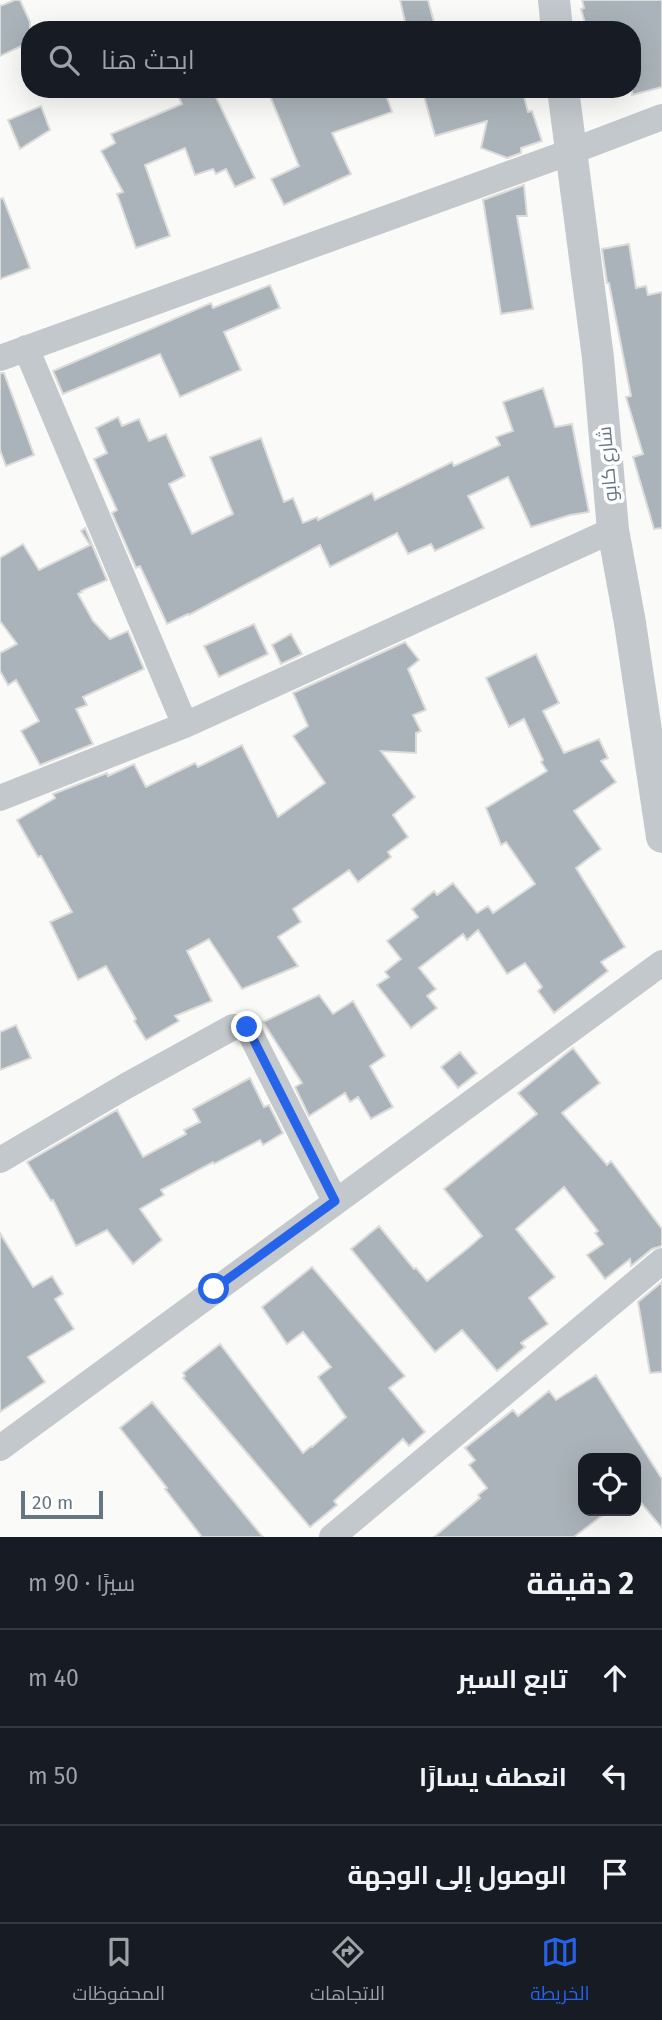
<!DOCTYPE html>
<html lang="ar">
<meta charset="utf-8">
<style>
body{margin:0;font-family:"Fira Sans",Cairo,sans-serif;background:#242831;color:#f1f3f6;direction:rtl}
.controls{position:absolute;right:21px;bottom:21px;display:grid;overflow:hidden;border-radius:14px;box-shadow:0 7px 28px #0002}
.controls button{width:63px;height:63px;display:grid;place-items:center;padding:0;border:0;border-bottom:2px solid #363941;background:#171b24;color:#f1f3f6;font:35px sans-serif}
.scale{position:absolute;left:21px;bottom:18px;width:82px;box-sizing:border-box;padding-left:7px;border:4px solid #657683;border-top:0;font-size:19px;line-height:24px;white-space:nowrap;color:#657683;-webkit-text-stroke:5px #fff;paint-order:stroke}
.stop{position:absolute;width:21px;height:21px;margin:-16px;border:5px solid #2563eb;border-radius:50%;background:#fff}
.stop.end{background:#2563eb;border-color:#fff;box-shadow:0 2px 7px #0008}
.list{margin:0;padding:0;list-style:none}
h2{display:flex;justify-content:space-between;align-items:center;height:91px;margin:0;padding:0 28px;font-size:30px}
h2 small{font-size:23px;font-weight:400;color:#9ea1a6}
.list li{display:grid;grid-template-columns:46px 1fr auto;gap:21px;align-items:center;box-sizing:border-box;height:98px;padding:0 28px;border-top:2px solid #363941}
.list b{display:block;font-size:26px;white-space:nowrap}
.list em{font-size:23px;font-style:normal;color:#9ea1a6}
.icon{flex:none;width:38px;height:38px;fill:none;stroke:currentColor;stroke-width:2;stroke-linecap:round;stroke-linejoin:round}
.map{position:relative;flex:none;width:662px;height:1537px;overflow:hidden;direction:ltr}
.search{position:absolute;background:#171b24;box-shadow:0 7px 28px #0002;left:21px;right:21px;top:21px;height:77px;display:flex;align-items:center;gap:18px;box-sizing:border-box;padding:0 24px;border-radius:28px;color:#9ea1a6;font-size:26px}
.sheet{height:385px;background:#171b24}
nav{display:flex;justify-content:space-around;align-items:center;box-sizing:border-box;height:98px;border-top:2px solid #363941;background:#171b24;font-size:19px;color:#9ea1a6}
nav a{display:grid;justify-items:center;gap:4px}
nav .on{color:#2563eb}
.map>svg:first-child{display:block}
</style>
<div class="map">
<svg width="662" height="1537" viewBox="0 0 662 1537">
<rect width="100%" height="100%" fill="#fafaf8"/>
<path fill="#aab3b9" stroke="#dcdcda" stroke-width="2" d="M15,0H20L30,22V42L0,56V6Z
M400,0H428L436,30H407Z
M582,0H662V87L632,95V30H587L581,9L584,8Z
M199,89H212L255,178L235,187L226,169L216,174L213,169L195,175L185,148L145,165L170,236L136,248L117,194L123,192L101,151L115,143L111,134L182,104L179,98Z
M267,89H384L392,112L332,133L351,174L284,205L271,179L299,166Z
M422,89H522L528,112L532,111L542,141L521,148V153L507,158L481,148L487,121L435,136Z
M41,106L50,130L20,149L8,120Z
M524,185L527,216H517L533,309L501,314L483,200Z
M3,198L30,268L0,279V199Z
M629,244L636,288L646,286L648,295L662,292V528L654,529L633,457L643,454L626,397L631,396L609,283H607L602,249Z
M270,285L280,308L224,332L241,370L180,397L160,354L63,394L53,371L211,303L213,308Z
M0,373H4L34,455L6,466L0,450Z
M543,388L555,427L572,424L589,512L570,515L531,527L508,477L468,496L484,528L435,551L431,544L408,554L397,533L330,567L320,545L189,615L188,614L167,624L140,566L136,568L112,513L117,510L94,459L107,453L96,428L118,417L122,426L139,419L149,441L166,434L185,476L169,484L192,534L233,514L210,457L261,438L284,502L293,498L303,523L317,517L318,520L372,493L375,500L452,462L454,466L500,445L496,437L513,431L503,402Z
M85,528L107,580L81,591L82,592L78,594L93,621L110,639L128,631L144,669L83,697L87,705L76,709L93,744L40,765L21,731L39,721L16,680L8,685L0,671V653L17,644L0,621V558L23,544L39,570L90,545L81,531Z
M254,624L268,654L219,677L204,646Z
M291,634L302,654L281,664L272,645Z
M405,642L419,660L408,669L426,710L413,715L421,731L416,733V753L381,751L415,797L393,815L408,837L388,852L391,857L358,882L349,870L293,909L301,922L278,937L298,966L242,989L209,939L187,951L212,1001L175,1016L179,1021L146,1040L134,1021L136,1019L106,966L78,980L50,922L72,912L41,856L38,857L17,820L55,798L53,794L107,773L108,776L134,764L146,787L195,763L198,767L242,745L278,817L325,783L293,736L308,726L293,693Z
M536,654L559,703L543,711L564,753L599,739L608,758L601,761L616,782L574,811L601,849L576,868L625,947L601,962L608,971L554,1013L538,991L542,987L525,963L507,974L478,930L467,940L463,934L419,968L436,989L427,996L437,1008L411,1028L377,985L389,977L385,972L401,959L387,941L418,917L412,909L434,891L437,895L453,883L477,913L488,906L493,913L535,884L506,842L501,845L486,808L547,771L541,762L543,760L524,719L509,727L486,678Z
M319,995L333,1014L353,1001L385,1056L370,1066L393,1107L371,1119L358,1097L350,1102L345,1093L309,1116L295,1087L302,1083L263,1022Z
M16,1025L31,1058L0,1070V1032Z
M573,1048L600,1083L562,1113L607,1165L611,1161L662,1229V1246L652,1249L631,1266L630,1259L605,1279L587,1255L603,1244L595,1233L598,1231L564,1187L516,1229L555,1277L529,1298L548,1324L521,1343L525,1347L497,1371L462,1330L435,1352L351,1249L379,1226L414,1269L416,1268L427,1281L467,1249L482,1236L444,1189L537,1114L518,1093Z
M460,1052L477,1073L458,1088L441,1067Z
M250,1078L264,1107L269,1105L283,1133L263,1145L260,1140L214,1164L213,1162L161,1190L164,1195L140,1209L162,1240L133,1264L107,1230L76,1246L53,1200L51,1201L27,1162L117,1110L143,1157L186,1134L184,1130L200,1122L193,1109Z
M0,1233L33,1287L52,1276L63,1294L55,1299L74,1329L28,1357L45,1382L0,1412Z
M312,1267L405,1376L389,1388L425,1432L409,1446L403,1439L334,1501L337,1505L310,1527L183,1378L185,1376L183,1373L220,1344L303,1453L311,1446L312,1447L346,1417L318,1377L331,1367L303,1332L287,1344L262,1307Z
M662,1282V1372L650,1373L638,1302Z
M596,1375L662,1479V1528L636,1497V1458H583V1511H608L574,1537H434L480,1498L478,1495L487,1488L469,1465L475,1460L465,1448L513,1410L518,1416L549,1391L556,1400Z
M152,1402L263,1537H202L165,1489L167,1488L120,1428Z"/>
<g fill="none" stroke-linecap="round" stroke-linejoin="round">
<path stroke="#c3c8cc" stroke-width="26" d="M26,348L185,725
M0,358L570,152L662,117
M0,798L185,725L613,530
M0,1160L126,1086L233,1027H247L335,1201
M0,1448L662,963
M332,1537L662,1261"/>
<path stroke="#c3c8cc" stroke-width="32" d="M554,0L557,30
M563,89L598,358L613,530L630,623L662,837"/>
</g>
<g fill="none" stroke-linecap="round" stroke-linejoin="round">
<path stroke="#2563eb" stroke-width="9" d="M214,1289L335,1201L247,1027"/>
</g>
<g text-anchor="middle" stroke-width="7" stroke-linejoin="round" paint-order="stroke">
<g font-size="19" fill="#657683" stroke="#fff">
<text transform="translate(607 464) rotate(-95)" y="7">شارع كابو</text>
</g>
</g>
</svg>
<div class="controls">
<button><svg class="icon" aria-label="locate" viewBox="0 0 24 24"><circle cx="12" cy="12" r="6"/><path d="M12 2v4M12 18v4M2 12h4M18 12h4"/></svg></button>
</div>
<div class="scale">20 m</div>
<div class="stop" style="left:214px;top:1289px"></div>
<div class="stop end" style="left:247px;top:1027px"></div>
<div class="search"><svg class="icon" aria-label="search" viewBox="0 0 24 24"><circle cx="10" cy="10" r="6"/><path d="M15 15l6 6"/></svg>ابحث هنا</div>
</div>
<section class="sheet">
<h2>2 دقيقة<small>سيرًا · 90 m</small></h2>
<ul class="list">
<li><svg class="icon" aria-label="ahead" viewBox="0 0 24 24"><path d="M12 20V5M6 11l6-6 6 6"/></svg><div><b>تابع السير</b></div><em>40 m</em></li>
<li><svg class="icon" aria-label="left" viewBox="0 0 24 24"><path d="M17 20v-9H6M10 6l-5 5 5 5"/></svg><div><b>انعطف يسارًا</b></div><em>50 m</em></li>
<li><svg class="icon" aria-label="arrive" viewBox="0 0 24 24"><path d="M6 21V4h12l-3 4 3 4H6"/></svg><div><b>الوصول إلى الوجهة</b></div></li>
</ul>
</section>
<nav>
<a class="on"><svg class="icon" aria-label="map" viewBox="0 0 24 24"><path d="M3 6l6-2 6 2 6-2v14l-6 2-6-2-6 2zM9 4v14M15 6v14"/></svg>الخريطة</a>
<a><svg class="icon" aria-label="directions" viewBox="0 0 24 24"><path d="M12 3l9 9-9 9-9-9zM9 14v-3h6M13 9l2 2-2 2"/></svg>الاتجاهات</a>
<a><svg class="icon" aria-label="saved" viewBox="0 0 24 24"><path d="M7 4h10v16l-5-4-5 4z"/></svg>المحفوظات</a>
</nav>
